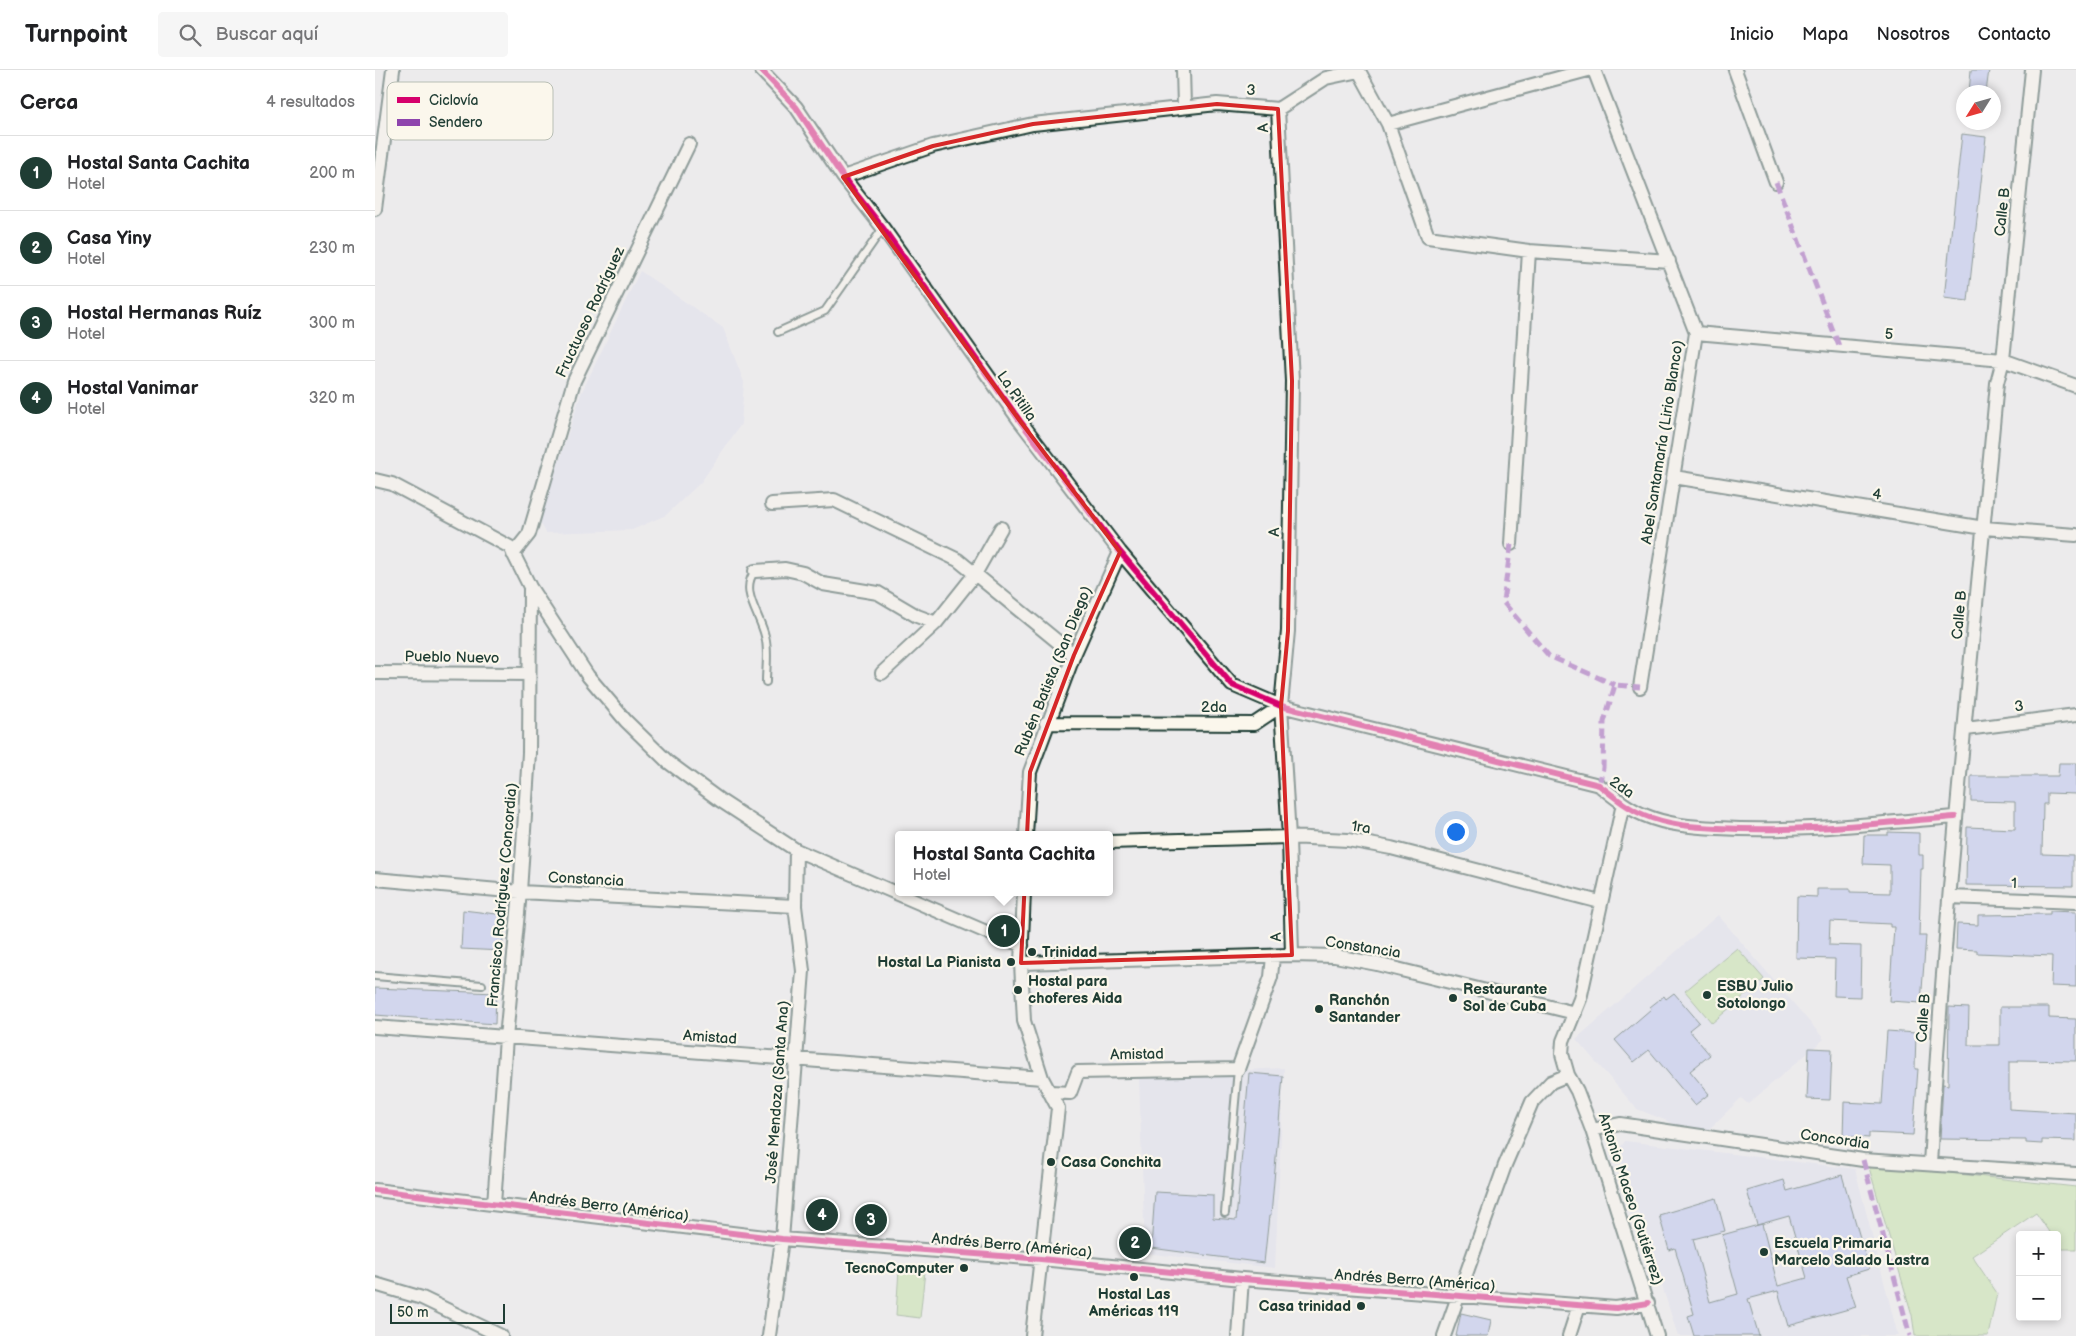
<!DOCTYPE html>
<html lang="es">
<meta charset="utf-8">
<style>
body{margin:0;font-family:"Balsamiq Sans",sans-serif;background:#f6f6f6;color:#202124}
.controls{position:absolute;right:15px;bottom:15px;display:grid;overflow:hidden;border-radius:5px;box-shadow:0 2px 8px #0003}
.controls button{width:45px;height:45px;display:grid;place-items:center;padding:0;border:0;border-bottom:1px solid #e0e0e0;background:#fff;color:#202124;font:25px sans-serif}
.compass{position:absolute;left:1581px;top:15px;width:45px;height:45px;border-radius:50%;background:#fff;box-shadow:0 2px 8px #0003;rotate:233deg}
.scale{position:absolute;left:15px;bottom:12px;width:115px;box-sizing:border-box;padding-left:5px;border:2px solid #1f3d34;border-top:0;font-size:14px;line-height:18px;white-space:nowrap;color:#1f3d34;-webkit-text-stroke:4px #fbf7ec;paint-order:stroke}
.you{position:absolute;left:1080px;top:761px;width:18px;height:18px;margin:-12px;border:4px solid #fff;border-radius:50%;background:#1a73e8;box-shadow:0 0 0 8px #1a73e833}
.badge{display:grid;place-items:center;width:32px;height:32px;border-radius:50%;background:#1f3d34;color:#fff;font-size:16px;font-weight:700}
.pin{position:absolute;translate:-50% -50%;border:2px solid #fff;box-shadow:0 1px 5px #0006}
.popup{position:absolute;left:520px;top:761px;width:218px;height:65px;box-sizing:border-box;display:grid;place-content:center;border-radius:5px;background:#fff;filter:drop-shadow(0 1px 4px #0005);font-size:16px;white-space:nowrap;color:#757577}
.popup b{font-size:19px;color:#202124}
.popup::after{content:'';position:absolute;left:50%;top:100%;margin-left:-10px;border:10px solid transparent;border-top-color:#fff}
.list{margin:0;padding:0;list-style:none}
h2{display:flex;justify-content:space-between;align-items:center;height:65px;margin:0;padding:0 20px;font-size:21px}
h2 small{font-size:16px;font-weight:400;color:#757577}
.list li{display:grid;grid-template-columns:32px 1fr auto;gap:15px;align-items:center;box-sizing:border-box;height:75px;padding:0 20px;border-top:1px solid #e0e0e0}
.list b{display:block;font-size:19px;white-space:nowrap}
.list p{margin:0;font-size:16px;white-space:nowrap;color:#757577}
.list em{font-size:16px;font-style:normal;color:#757577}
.icon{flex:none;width:28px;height:28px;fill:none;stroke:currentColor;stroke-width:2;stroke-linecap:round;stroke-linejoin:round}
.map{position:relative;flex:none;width:1701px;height:1266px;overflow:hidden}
header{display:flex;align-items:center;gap:30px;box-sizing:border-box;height:70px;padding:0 25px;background:#fff;border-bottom:1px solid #e0e0e0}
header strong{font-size:24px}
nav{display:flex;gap:28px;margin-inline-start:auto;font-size:18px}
.search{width:350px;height:45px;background:#f6f6f6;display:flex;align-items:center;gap:12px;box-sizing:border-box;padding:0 18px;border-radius:5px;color:#757577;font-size:19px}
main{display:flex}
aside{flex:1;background:#fff}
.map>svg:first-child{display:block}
</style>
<header>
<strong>Turnpoint</strong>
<div class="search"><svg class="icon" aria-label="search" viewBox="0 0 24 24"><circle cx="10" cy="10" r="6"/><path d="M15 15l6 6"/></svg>Buscar aquí</div>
<nav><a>Inicio</a><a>Mapa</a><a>Nosotros</a><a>Contacto</a></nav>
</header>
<main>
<aside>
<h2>Cerca<small>4 resultados</small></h2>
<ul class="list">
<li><span class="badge">1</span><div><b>Hostal Santa Cachita</b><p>Hotel</p></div><em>200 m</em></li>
<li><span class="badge">2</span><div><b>Casa Yiny</b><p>Hotel</p></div><em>230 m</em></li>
<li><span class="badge">3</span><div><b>Hostal Hermanas Ruíz</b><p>Hotel</p></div><em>300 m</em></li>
<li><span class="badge">4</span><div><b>Hostal Vanimar</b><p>Hotel</p></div><em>320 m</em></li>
</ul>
</aside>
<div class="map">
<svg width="1701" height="1266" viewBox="0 0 1701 1266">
<rect width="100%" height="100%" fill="#ecebec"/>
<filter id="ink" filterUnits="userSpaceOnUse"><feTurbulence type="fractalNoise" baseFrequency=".02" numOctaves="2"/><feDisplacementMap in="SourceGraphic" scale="10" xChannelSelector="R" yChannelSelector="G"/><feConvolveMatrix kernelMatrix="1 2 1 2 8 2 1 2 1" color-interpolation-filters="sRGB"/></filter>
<g filter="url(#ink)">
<path fill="#dbddec" d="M265,201L348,258L369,312L366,354L326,412L291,445L257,460L171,463L165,451L206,324Z
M1343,845L1449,969L1373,1034L1366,1028L1328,1065L1262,1039L1201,969Z
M909,998L900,1198L770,1183L764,1006Z
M1250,1071L1480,1099L1523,1266H1303L1244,1080Z"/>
<path fill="#bde09b" stroke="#6e8e68" d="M1362,878L1389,909L1337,953L1310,921Z
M1493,1094L1701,1117V1179H1685L1682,1174V1165H1676L1661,1143L1597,1186L1622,1223L1613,1266H1540L1537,1245Z
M524,1199L550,1201L545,1248L521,1245Z"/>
<path fill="#b2bced" stroke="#1f3d34" d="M1596,0H1614L1611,22H1594Z
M1587,64L1611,67L1593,231L1569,228Z
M1684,693H1701V724L1672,723V734H1668L1667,784L1698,785V816L1591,815L1592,757L1640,759V732L1596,731V706H1683Z
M1513,762L1544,763V785H1548V799H1546L1544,866H1551L1546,933L1514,931L1519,857H1515V854L1455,851L1454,875L1486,876L1485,927L1459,926L1460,889L1421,888L1422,826L1442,827V819H1475V822L1515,823V795L1488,794L1489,765H1513Z
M88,840L130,845L127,881L86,879Z
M1675,841L1701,842V917L1676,916L1677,886L1602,883V880L1581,879L1582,854L1603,855V845L1675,844Z
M0,918L121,923L120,954L0,945Z
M1299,923L1324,952L1314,960L1335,985L1315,1001L1334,1024L1320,1035L1274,980L1259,992L1240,970L1276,939L1275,937L1289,926L1291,929Z
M1574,937L1594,938L1593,975H1625V937H1674V948L1701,949V991L1643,990V992H1634V1039L1701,1043V1071L1667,1070V1074L1651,1073V1070L1565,1069L1568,1014L1573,1015Z
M1512,961L1541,963L1540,999H1543L1538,1065L1494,1063V1068L1468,1066L1469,1032L1507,1034Z
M1434,978L1457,979L1455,1030L1432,1029Z
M874,1003L908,1006L896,1146H894L889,1193L776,1178L780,1122L838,1125V1148L861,1150Z
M1467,1105L1494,1199L1471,1206L1481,1237L1413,1256L1403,1221L1373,1229L1384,1266H1319L1313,1246L1319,1244L1300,1178L1294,1180L1284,1145L1341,1128L1350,1161L1318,1169L1335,1232L1363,1224L1347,1165L1387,1154L1403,1216L1432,1208L1414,1146L1382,1155L1372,1121L1409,1110L1412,1121Z
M1086,1243L1116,1250L1113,1266H1081Z"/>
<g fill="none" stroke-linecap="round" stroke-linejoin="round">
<g stroke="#1f3d34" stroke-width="10">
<path id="service" d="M403,262L450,241L508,158
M380,501C364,521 385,544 390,566C394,580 391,597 391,612
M0,906L107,915
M850,1143L863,999"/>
</g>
<g stroke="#1f3d34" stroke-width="16">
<path id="minor" d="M386,0L421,37L468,107L508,158L645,351L745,482L857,615L906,636L1224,715C1238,726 1252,738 1269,745C1292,755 1318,757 1343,758C1422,763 1501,753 1580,747
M808,0L809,36
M1219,0L1321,263L1265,617
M1360,0L1401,112
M903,39L917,311L913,561L906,636L914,767L917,885
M1013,54L1213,0
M468,107L558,76L658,54L842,34L903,39L951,8L984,1L1013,54L1053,167L1154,181L1294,191
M0,139L18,0
M1321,263L1628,290L1701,316
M1299,407L1609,458L1701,465
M0,410L17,414L135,477L155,517L213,606L251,651L293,692L346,731L421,780L623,867L647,875
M397,434L459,430L583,490L699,585
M1136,474L1154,181
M138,484L154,464L199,311L314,74
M380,501L410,499L428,503L448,514L503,523L542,546L561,553
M0,603L154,604
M507,603L561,553L600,504L626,458
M671,653L879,654L906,636
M1591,659L1701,645
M1248,734L1205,929L1188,971L1187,984L1193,1005L1202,1021L1217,1060L1282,1266
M651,765L655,702L699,585L745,482
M734,772L914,767L973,770L1016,778L1225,832
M0,809L145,822L420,836
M649,822L646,893L649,951L667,1008L683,1038L657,1266
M1575,827L1701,832
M646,893L917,885L960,886L1002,894L1200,943
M0,957L667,1008
M676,1022L695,1023L703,1002L863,999L896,907L898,886
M1217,1060L1245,1054L1488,1090L1701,1104
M1555,1094C1570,833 1598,573 1622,313L1628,290L1657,0
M0,1120L407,1169L666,1189L867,1209L1241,1238L1273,1233
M119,1134L131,968L145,822L154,683L155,517
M0,1214L47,1228L126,1266
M394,1266L407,1169L428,901L420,836L421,780
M863,1266L867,1209
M1069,1266L1130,1095L1157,1032L1176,1012L1193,1005
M1194,1266L1204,1235"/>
</g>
<use href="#service" stroke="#fbf7ec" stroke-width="6"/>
<use href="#minor" stroke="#fbf7ec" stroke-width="12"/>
<path stroke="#8e44ad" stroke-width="5" stroke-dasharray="10 5" stroke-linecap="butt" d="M1401,112L1464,276
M1136,474L1128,532L1174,586L1240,615
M1224,715L1228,698L1229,652L1240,615L1265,617
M1488,1090L1535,1266"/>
<g stroke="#fbf7ec" stroke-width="9">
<path id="cycleway" d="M386,0L421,37L468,107L508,158L645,351L745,482L857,615L906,636L1224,715C1238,726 1252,738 1269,745C1292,755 1318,757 1343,758C1422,763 1501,753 1580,747
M0,1120L407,1169L666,1189L867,1209L1241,1238L1273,1233"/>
</g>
<use href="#cycleway" stroke="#d6006c" stroke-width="6"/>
</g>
</g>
<path d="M0 0H1701V1266H0ZM842,34L903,39L917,311L913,561L906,636L917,885L646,893L655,702L699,585L745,482L645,351L468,107L558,76L658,54Z" fill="#ecebec" fill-opacity=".55" fill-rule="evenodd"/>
<path fill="none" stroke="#d62828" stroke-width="4" stroke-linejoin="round" d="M842,34L903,39L917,311L913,561L906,636L917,885L646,893L655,702L699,585L745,482L645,351L468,107L558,76L658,54Z"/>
<g fill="#1f3d34" stroke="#fbf7ec" stroke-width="2">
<circle cx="657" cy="882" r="5"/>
<circle cx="636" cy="892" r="5"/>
<circle cx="643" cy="920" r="5"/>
<circle cx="1332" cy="925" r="5"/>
<circle cx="1078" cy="928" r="5"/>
<circle cx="944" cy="939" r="5"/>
<circle cx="676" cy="1092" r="5"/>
<circle cx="1389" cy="1182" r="5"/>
<circle cx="589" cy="1198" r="5"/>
<circle cx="759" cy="1207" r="5"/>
<circle cx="986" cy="1236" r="5"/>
</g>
<g text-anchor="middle" stroke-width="4.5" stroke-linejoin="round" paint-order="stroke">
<g font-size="15" fill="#1f3d34" stroke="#fbf7ec">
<text transform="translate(876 20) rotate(5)" y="5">3</text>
<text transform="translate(888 58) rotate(-93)" y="5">A</text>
<text transform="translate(1627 142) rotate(-84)" y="5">Calle B</text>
<text transform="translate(215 242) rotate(-65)" y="5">Fructuoso Rodríguez</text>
<text transform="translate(1514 264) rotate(5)" y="5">5</text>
<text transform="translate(642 326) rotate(55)" y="5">La Pitilla</text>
<text transform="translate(1287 372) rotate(-81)" y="5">Abel Santamaría (Lirio Blanco)</text>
<text transform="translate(1502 424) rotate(9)" y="5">4</text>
<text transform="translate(899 462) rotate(-89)" y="5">A</text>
<text transform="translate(1584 545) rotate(-85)" y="5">Calle B</text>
<text transform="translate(77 587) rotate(1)" y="5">Pueblo Nuevo</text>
<text transform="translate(678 601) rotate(-68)" y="5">Rubén Batista (San Diego)</text>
<text transform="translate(1644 636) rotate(-7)" y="5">3</text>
<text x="839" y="642">2da</text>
<text transform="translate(1247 717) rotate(35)" y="5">2da</text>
<text transform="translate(986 757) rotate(9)" y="5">1ra</text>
<text transform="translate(211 809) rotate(3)" y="5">Constancia</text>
<text transform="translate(1639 813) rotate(2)" y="5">1</text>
<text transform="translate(127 825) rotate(-85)" y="5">Francisco Rodríguez (Concordia)</text>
<text transform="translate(901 867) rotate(-91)" y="5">A</text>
<text transform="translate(988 877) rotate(9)" y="5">Constancia</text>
<text transform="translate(1548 948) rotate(-86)" y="5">Calle B</text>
<text transform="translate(335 967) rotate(4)" y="5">Amistad</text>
<text transform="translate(762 984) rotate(-1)" y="5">Amistad</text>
<text transform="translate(402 1022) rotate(-86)" y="5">José Mendoza (Santa Ana)</text>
<text transform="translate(1460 1069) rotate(8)" y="5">Concordia</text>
<text transform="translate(1256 1129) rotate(72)" y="5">Antonio Maceo (Gutiérrez)</text>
<text transform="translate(234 1136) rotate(7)" y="5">Andrés Berro (América)</text>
<text transform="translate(637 1175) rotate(5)" y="5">Andrés Berro (América)</text>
<text transform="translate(1040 1210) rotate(4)" y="5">Andrés Berro (América)</text>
</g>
<g font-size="15" font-weight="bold" fill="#1f3d34" stroke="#fbf7ec" text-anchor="start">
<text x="667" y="887">Trinidad</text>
<text x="626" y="897" text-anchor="end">Hostal La Pianista</text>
<text x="653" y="916">Hostal para<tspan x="653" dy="17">choferes Aida</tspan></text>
<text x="1342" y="921">ESBU Julio<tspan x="1342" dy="17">Sotolongo</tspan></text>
<text x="1088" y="924">Restaurante<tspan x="1088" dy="17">Sol de Cuba</tspan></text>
<text x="954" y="935">Ranchón<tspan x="954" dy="17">Santander</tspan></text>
<text x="686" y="1097">Casa Conchita</text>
<text x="1399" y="1178">Escuela Primaria<tspan x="1399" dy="17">Marcelo Salado Lastra</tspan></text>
<text x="579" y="1203" text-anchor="end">TecnoComputer</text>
<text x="759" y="1229" text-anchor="middle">Hostal Las<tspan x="759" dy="17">Américas 119</tspan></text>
<text x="976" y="1241" text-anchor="end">Casa trinidad</text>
</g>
</g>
<rect x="12" y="12" width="166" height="58" rx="8" fill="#fbf7ec" stroke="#b9bfb5" stroke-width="1"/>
<rect x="22" y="27" width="23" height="6" fill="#d6006c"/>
<rect x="22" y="49" width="23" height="7" fill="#8e44ad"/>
<g font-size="14" fill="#1f3d34">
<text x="54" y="35">Ciclovía</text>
<text x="54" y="57">Sendero</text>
</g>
</svg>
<div class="controls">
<button>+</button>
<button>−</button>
</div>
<svg class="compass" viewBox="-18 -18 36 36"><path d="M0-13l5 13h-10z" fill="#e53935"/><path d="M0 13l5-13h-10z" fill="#757577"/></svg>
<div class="scale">50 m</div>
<div class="you"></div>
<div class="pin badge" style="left:629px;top:861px">1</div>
<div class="popup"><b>Hostal Santa Cachita</b>Hotel</div>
<div class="pin badge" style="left:760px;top:1173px">2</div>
<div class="pin badge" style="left:496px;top:1150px">3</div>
<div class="pin badge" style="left:447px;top:1145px">4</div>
</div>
</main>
